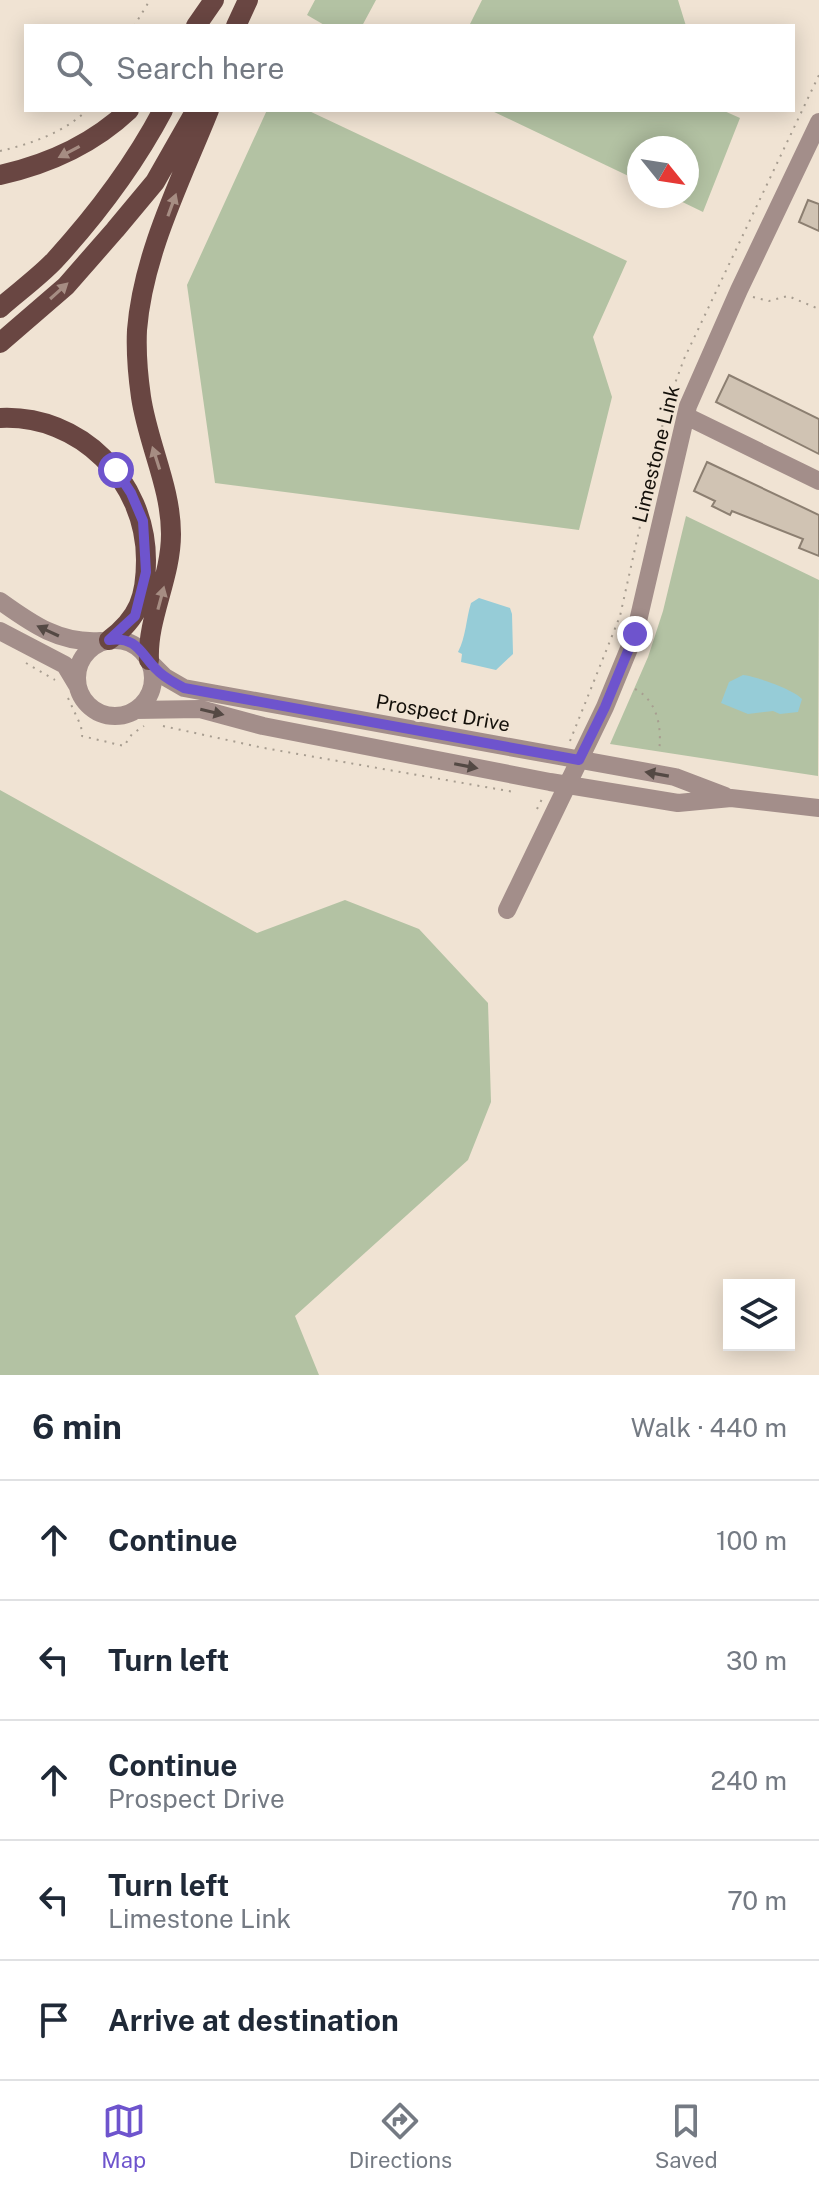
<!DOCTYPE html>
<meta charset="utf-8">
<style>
body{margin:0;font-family:"Public Sans",sans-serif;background:#f6f6f7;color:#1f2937}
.controls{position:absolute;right:24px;bottom:24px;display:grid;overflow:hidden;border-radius:0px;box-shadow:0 4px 20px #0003}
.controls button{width:72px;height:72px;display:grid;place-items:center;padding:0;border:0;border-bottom:2px solid #e0e1e3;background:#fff;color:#1f2937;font:40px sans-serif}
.compass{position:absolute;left:627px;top:136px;width:72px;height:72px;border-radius:50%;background:#fff;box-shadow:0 4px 20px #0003;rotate:120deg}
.stop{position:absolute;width:24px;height:24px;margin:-18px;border:6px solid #6e54cd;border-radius:50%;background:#fff}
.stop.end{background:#6e54cd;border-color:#fff;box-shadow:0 2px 8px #0008}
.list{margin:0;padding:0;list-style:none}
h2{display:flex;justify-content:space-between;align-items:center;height:104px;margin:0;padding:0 32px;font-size:34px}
h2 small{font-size:26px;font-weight:400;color:#747a83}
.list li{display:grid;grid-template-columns:52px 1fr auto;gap:24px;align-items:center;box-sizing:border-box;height:120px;padding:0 32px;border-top:2px solid #e0e1e3}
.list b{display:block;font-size:30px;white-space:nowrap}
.list p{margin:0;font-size:26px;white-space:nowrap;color:#747a83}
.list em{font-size:26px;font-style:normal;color:#747a83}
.icon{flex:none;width:44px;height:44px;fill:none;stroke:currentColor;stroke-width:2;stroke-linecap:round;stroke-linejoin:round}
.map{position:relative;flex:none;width:819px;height:1375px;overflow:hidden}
.search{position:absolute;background:#fff;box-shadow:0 4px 20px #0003;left:24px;right:24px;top:24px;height:88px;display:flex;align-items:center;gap:20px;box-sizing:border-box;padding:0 28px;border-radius:0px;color:#747a83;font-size:30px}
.sheet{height:704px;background:#fff}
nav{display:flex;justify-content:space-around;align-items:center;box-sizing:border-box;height:112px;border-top:2px solid #e0e1e3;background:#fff;font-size:22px;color:#747a83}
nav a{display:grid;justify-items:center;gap:4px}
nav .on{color:#6e54cd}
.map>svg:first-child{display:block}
</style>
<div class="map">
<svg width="819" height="1375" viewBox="0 0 819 1375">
<rect width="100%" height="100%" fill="#f0e3d3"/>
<path fill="#b3c2a3" d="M315,0H376L362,26H326L307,15Z
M482,0H678L686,26H469Z
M267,110H307L627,261L593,337L612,397L579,530L215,483L187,285Z
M490,110H722L740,118L703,212L670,196H687V148H639V181Z
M686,516L819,580L818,776L610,744L648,657L663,611Z
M0,790L257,933L345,900L419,929L488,1003L491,1102L468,1160L295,1316L319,1375H0Z"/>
<path fill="#96ccd7" d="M479,598L510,608L512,614L513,654L496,670L461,662L462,654L458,652C466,637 466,619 471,603Z
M743,675C755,676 795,690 802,699L798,712L780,714L773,711L748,714L721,703L729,682Z"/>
<path fill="#d0c3b3" stroke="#8c7f71" stroke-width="2" d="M808,200L819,204V231L799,222Z
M729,375L819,419V454L716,402Z
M707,462L819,515V556L799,548L803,539L732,511L730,515L712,506L715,501L694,491Z"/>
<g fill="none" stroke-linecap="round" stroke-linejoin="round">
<path stroke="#a79d90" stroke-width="2" stroke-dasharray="2 6" stroke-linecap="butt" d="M134,26L150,0
M0,151C31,144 65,132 87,110
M753,297L769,301L788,296L819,309
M26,663L55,680
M635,689C658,701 662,728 659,752
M68,698L81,726L82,736L124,746L132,734L144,726
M163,726L264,748L514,792
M570,741L620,616L667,405L684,359L819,75
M537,809L543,797"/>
<path stroke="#a38e8a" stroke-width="18" d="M686,416L819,481
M0,601C32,624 60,644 101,641
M0,631L65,665L77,685
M77 678a38 38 0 1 1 76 0a38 38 0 1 1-76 0Z
M151,663L165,677L184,688L675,777L725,796
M135,710L200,709L263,726L550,782L678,803L731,798L819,808
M507,910L605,707L635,634L688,406L739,290L819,122"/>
<path stroke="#694642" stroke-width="20" d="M196,26L214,0
M236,26L248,0
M0,175C49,164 92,145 129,110
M0,308C18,292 39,277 55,260C96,215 135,163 163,110
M0,343L66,286L115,230L155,182L196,110
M0,418C80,414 146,481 146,560C146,596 139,618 109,640
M149,660C147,618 171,578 171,534C171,487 148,444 141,397C138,376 136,351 137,330C143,254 181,180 209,110"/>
</g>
<defs><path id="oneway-solid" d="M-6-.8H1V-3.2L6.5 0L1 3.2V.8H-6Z" transform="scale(2)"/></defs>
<g fill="#a68d83">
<use href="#oneway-solid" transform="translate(69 152) rotate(152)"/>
<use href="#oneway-solid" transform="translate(172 205) rotate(-70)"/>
<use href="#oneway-solid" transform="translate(59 291) rotate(-42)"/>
<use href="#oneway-solid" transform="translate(156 458) rotate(-108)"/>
<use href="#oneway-solid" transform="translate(161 598) rotate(-75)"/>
</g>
<g fill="#544944">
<use href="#oneway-solid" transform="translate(48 631) rotate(-155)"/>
<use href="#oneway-solid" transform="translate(212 712) rotate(13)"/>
<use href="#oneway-solid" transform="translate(466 766) rotate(11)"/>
<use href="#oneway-solid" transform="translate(657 774) rotate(-170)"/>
</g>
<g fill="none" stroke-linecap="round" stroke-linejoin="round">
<path stroke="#6e54cd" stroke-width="10" d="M116,470L131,493L143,521L146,572L135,616L109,640C137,636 141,654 156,669C164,678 174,682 184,688L579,760L605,707L635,634"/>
</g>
<g text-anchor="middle" stroke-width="6" stroke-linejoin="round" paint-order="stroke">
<g font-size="20" fill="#14100a" stroke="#f0e3d3">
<text transform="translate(656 454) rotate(-76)" y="7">Limestone Link</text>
<text transform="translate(443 713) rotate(10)" y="7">Prospect Drive</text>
</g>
</g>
</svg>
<div class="controls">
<button><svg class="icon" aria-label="layers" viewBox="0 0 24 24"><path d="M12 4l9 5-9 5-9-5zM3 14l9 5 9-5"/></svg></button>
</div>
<svg class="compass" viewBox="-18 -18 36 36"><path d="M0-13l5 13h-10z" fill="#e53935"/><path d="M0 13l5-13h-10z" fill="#747a83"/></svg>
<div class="stop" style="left:116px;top:470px"></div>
<div class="stop end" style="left:635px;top:634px"></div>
<div class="search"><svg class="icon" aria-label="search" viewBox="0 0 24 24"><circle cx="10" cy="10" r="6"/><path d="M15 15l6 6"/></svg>Search here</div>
</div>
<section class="sheet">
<h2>6 min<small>Walk · 440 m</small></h2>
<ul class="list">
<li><svg class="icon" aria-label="ahead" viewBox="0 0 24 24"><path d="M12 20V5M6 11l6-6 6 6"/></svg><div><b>Continue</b></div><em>100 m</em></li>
<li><svg class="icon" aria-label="left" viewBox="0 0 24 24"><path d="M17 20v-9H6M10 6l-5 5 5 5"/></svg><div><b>Turn left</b></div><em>30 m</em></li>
<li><svg class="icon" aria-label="ahead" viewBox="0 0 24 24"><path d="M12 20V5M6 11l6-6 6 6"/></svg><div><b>Continue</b><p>Prospect Drive</p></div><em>240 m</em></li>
<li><svg class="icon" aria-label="left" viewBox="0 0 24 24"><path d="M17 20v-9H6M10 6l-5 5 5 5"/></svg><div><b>Turn left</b><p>Limestone Link</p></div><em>70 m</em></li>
<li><svg class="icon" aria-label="arrive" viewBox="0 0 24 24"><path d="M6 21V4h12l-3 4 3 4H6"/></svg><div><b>Arrive at destination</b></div></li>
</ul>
</section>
<nav>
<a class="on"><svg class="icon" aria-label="map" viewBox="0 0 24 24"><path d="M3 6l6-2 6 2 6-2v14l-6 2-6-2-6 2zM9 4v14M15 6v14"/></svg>Map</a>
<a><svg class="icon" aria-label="directions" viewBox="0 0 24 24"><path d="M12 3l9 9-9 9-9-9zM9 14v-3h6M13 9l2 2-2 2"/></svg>Directions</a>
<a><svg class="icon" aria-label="saved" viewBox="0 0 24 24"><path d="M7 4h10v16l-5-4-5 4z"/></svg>Saved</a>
</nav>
